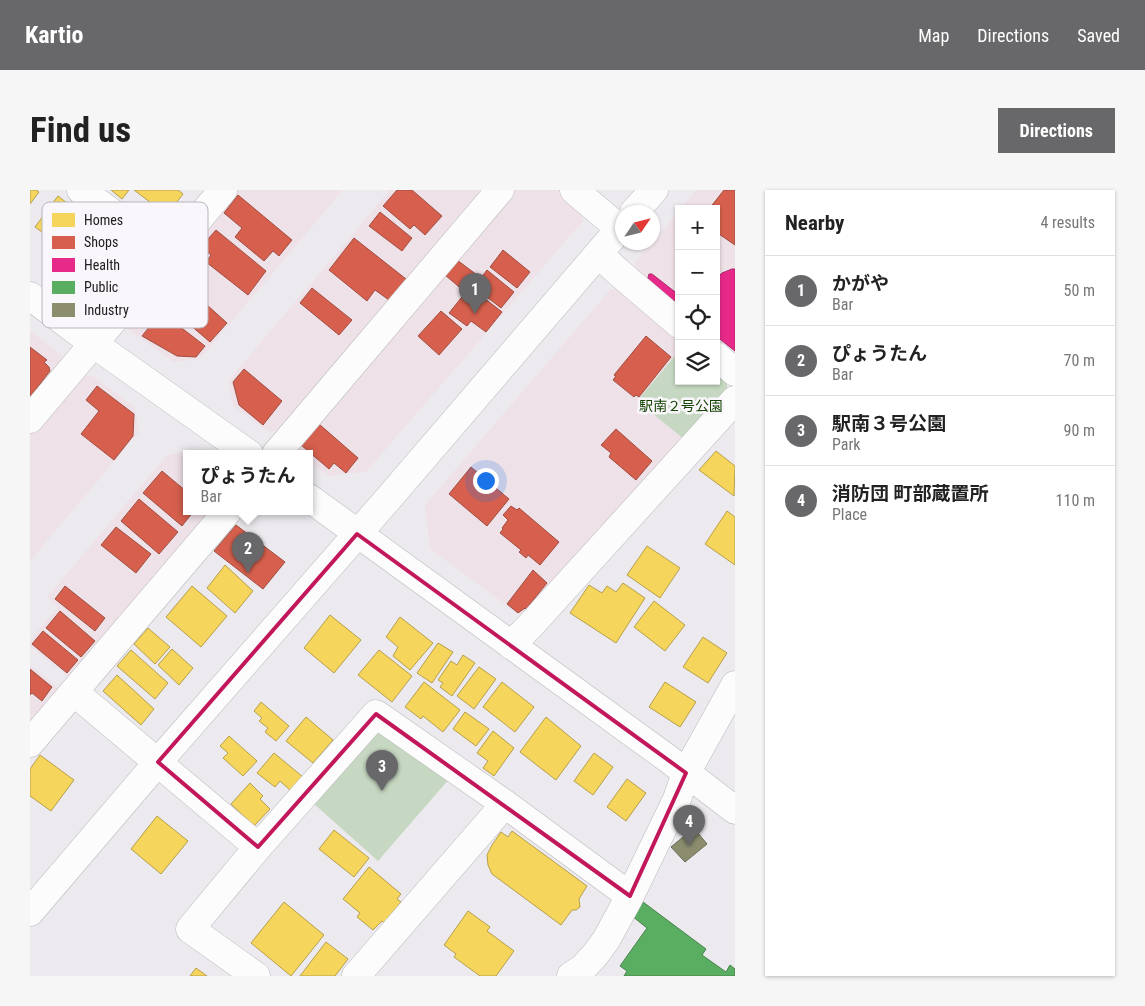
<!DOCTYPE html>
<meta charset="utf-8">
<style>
body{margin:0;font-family:"Roboto Condensed","Noto Sans JP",sans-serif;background:#f6f6f6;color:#222}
.controls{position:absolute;right:15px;top:15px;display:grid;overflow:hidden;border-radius:0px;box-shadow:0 1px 4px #0004}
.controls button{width:45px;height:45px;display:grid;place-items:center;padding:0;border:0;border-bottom:1px solid #e0e0e0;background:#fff;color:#222;font:25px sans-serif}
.compass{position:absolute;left:585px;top:15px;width:45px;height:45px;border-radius:50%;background:#fff;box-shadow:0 1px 4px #0004;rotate:55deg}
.you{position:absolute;left:455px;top:290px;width:18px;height:18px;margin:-12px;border:4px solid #fff;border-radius:50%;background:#1a73e8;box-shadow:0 0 0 8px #1a73e833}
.badge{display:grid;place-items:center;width:32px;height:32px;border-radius:50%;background:#686769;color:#fff;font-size:16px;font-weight:700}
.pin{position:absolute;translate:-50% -41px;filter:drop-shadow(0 1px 2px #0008)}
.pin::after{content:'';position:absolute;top:26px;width:18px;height:15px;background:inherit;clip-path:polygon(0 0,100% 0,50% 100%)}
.popup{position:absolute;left:153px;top:260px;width:130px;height:65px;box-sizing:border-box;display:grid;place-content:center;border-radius:0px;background:#fff;filter:drop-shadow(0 1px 4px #0005);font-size:16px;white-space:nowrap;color:#767676}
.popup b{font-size:19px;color:#222}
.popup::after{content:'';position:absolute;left:50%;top:100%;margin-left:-10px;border:10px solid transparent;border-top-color:#fff}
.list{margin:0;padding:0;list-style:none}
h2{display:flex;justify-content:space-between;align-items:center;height:65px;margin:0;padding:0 20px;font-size:21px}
h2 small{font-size:16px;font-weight:400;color:#767676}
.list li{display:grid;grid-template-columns:32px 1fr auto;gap:15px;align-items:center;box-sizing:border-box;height:70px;padding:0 20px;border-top:1px solid #e0e0e0}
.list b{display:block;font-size:19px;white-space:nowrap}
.list p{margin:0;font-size:16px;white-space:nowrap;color:#767676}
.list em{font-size:16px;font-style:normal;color:#767676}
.icon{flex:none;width:28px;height:28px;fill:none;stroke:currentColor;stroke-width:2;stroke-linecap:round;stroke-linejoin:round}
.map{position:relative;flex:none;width:705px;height:786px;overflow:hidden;border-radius:0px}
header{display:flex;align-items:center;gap:30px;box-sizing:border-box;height:70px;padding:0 25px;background:#686769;color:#fff}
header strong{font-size:24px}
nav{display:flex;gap:28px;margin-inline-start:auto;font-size:18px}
.intro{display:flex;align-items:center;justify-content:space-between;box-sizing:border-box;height:120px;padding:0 30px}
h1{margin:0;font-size:35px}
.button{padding:12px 22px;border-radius:0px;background:#686769;color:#fff;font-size:18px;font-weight:700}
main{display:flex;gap:30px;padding:0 30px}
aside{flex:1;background:#fff;border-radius:0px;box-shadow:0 1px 4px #0004}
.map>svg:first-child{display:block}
</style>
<header>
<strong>Kartio</strong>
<nav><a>Map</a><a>Directions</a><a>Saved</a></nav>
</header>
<div class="intro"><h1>Find us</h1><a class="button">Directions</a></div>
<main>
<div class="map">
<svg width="705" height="786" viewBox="0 0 705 786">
<rect width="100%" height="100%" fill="#eceaee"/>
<path fill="#efe1e8" d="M206,0H313L170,169L144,172L99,140L98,130Z
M360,0H452L250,240L239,242L203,216L199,190Z
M482,0H529L552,20L553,31L336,282L299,286L279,272V264H269L268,254Z
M666,0H705V169L686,153V19H650Z
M649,21V120L606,83L605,72Z
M591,99L649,149V161L607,211L654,249L498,423H487L400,359L395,315L580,100Z
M0,141L31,164L33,172L0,211Z
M61,185L105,217L109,242L0,371V244L49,186Z
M164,260L169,264H157V322H181L41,489L0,456V450L28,417L17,407L137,265Z
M0,475L31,500L0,536Z"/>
<path fill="#c6d8c1" d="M649,161V191H686V181L697,190V201L654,249L607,211Z
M356,541L420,588L348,671L283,613L345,543Z"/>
<path fill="#f6d55c" stroke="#b69f4b" d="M0,0H6L9,2L0,14Z
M81,0H99L92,9Z
M104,0H148L153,4L137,25Z
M28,6L46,20L23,50L5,37Z
M72,38L87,50L60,87L45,75Z
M686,261L705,276L704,306L669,280Z
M697,321L705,327V375L675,354Z
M617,356L650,378L630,408L597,385Z
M195,375L223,401L205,423L177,398Z
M593,393L615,408L586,453L540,423L559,395L572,403L577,396L586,402Z
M162,396L197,426L171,457L136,427Z
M624,411L655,435L635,461L604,437Z
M300,425L331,450L304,483L274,458Z
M370,427L403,453L380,480L363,466L368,457L356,447Z
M118,438L140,457L125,474L104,454Z
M673,447L697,463L678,493L653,477Z
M408,453L423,462L402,493L387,483Z
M142,459L163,478L149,495L128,475Z
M101,460L138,493L125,509L87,476Z
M349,460L382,486L362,512L328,485Z
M433,465L445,473L422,506L410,497L413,493L408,490L421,471L427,475Z
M449,477L466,489L444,519L427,506Z
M87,485L124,519L111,535L73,501Z
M394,492L430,520L413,542L393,526L391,529L375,517Z
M472,492L504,517L485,542L453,517Z
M635,492L666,512L650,537L619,517Z
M231,512L259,536L246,551L235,542L238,538L229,531L232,528L224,521Z
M435,522L459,539L446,556L423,539Z
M276,527L303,550L283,573L256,551Z
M516,527L551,556L526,590L490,562Z
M463,541L484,558L464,586L453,578L458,571L447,563Z
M199,546L227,571L213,586L193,568L198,563L190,556Z
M244,563L273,587L261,601L250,591L245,597L227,583Z
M564,563L583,577L563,605L544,591Z
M10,565L44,590L21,621L0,606V579Z
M597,589L616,603L596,631L577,617Z
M220,593L233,606L230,609L240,619L224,636L201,614Z
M127,626L158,651L131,684L101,659Z
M304,640L339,668L324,687L289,659Z
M482,641L557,696L549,709L550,717L546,720H542L531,735L462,684L458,675L457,665L462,655L471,642L478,647Z
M339,677L371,704L367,709L371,712L354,733L352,731L343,740L327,727L330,723L313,709Z
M254,712L294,745L261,786L221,753Z
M438,721L460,737L457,741L484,761L466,786H450L424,767L426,764L414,755Z
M296,752L318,769L305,786H270Z
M166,778L177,786H160Z"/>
<path fill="#d6604d" stroke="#a04d40" d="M367,0H382L412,26L395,45L384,35L380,39L353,16Z
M694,0H705V55L686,42V19H679Z
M208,5L262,50L249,66L243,61L234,71L205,47L212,38L194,23Z
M350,22L382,48L372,61L339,36Z
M186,40L236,81L218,105L176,72L181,65L171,57Z
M324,48L376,89L359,110L345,100L337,111L299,80Z
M473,60L500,82L487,98L460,77Z
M427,70L447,85L434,101L415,85Z
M457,80L484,102L471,118L444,97Z
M156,96L197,133L180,152L138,116Z
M440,97L472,122L456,142L441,131L437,136L419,123Z
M282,98L322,130L309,145L270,113Z
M411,121L432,139L409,165L388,146Z
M131,122L175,156L166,167L147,166L112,146Z
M616,146L641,167L609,207L606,205L604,207L583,190L586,186L584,185Z
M0,157L17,170L14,172L19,177L20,181L0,207Z
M214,179L252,211L233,235L209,215L203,192Z
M67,196L104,224L103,246L84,270L51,244L69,221L56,210Z
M289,234L328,268L316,283L304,273L299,279L271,255Z
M586,239L622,271L606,290L579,267L581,263L571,255Z
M441,277L479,309L457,336L419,304Z
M132,281L157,302V322H163L152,336L113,303Z
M109,309L148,342L129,364L91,331Z
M481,316L487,320L489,318L529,352L510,375L498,365L496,368L489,362L491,360L470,343L473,339L472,338L478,330L473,325Z
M206,335L255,372L233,399L184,361Z
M86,337L121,364L106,383L71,355Z
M503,380L517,393L496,419L495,418L488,423L477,414Z
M35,396L75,428L65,441L25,409Z
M30,421L65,451L51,467L16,438Z
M13,441L48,470L37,483L2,454Z
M0,479L22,497L12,511L2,503L0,505Z"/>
<path fill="#e7298a" stroke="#ac266b" d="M702,79H705V161L686,146V89L692,83Z
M619,84H622L649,105V117L617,91Z"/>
<path fill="#5aae61" stroke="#49834e" d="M613,712L676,759L672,765L696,782L700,775L705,779V786H594L597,781L590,776L617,738L602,726Z"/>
<path fill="#8c8c6e" stroke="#6c6c57" d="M664,638L677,654L655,672L641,657Z"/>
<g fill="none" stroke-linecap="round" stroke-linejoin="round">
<g stroke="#b9b8bb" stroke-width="29">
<path id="minor" d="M51,0L139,65
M544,0L590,39
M604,22L624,0
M569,64L587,81L649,134
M0,106L64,154L219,264
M686,166L705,182
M0,229L193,0
M246,264L470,0
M279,308L637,568L705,620
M481,455L499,437L705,210
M44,502L228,657
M0,553L197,322
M0,722L128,572L358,309L592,36
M226,786L160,739L228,657L346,524L475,614L600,706
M326,786L475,614
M541,786L553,778L565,765L576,750L600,706L647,609L656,583L705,495"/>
</g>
<use href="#minor" stroke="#fcfcfc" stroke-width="28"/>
</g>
<path fill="none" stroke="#c2185b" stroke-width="4" stroke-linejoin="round" d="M327,344L656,583L600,706L346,524L228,657L128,572Z"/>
<g text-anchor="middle" stroke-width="5" stroke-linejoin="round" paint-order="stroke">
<g font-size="14" fill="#154400" stroke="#f9f6fc">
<text x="651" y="221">駅南２号公園</text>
</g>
</g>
<rect x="12" y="12" width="166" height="126" rx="8" fill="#f9f6fc" stroke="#b8b6bb" stroke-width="1"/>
<rect x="22" y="23" width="23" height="14" fill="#f6d55c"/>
<rect x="22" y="46" width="23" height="13" fill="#d6604d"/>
<rect x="22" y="68" width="23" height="14" fill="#e7298a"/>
<rect x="22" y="91" width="23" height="13" fill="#5aae61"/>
<rect x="22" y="113" width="23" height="14" fill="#8c8c6e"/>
<g font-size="14" fill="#212022">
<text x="54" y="35">Homes</text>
<text x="54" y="57">Shops</text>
<text x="54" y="80">Health</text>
<text x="54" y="102">Public</text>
<text x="54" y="125">Industry</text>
</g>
</svg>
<div class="controls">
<button>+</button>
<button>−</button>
<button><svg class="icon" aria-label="locate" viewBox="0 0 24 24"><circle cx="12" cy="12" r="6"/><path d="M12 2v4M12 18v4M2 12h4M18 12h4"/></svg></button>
<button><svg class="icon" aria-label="layers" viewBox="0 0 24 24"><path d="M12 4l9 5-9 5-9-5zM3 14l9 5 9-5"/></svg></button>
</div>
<svg class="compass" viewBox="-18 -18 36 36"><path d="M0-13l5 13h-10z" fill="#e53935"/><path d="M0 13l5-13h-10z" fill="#767676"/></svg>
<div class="you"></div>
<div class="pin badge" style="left:445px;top:124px">1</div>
<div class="pin badge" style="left:218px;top:383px">2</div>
<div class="popup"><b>ぴょうたん</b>Bar</div>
<div class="pin badge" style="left:352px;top:601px">3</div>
<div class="pin badge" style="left:659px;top:656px">4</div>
</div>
<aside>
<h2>Nearby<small>4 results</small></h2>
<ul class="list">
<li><span class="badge">1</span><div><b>かがや</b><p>Bar</p></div><em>50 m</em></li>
<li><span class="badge">2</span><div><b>ぴょうたん</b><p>Bar</p></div><em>70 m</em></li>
<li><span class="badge">3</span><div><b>駅南３号公園</b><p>Park</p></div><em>90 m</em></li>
<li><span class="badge">4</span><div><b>消防団 町部蔵置所</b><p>Place</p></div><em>110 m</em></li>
</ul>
</aside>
</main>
